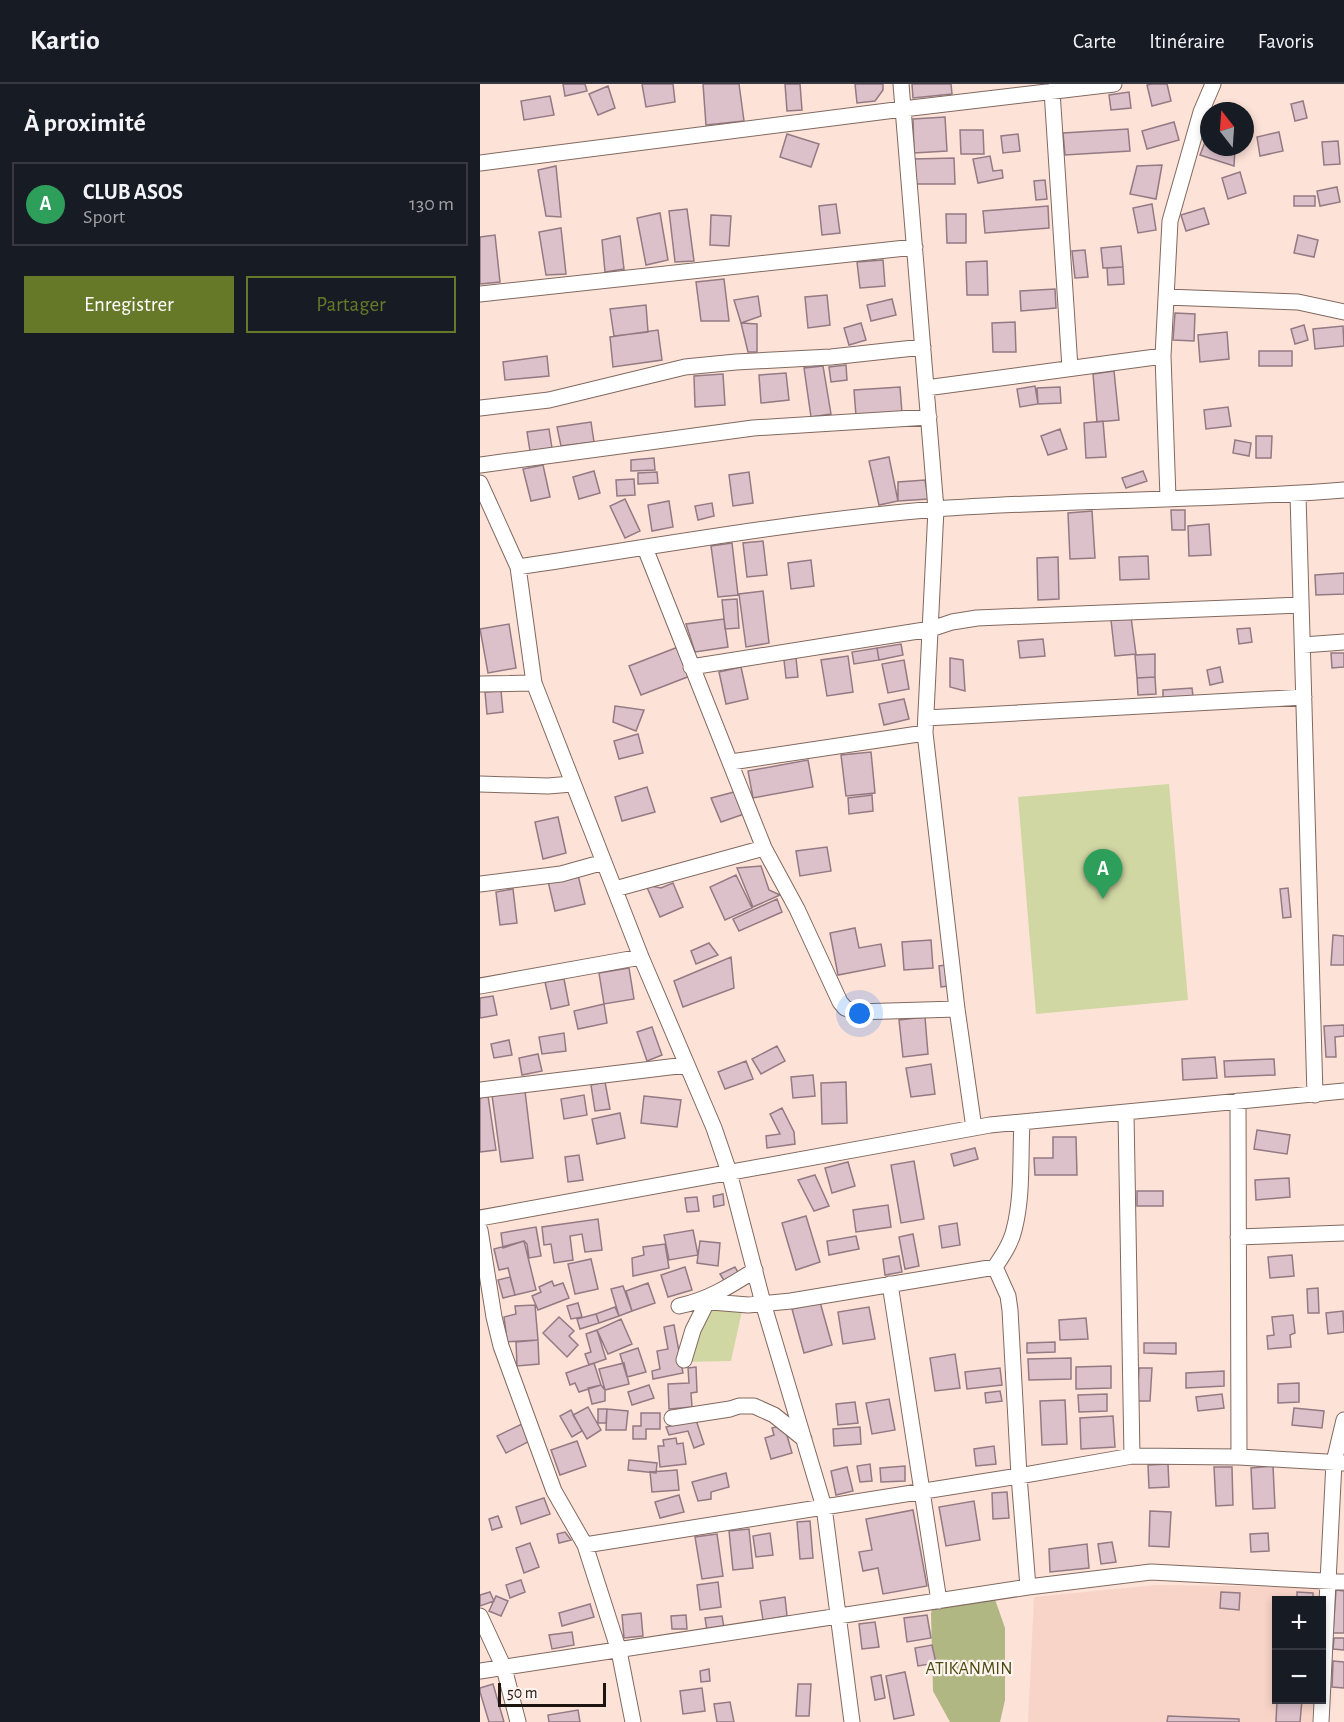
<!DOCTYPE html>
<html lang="fr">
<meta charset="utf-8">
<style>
body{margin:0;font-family:"Alegreya Sans",sans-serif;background:#242831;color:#f1f3f6}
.controls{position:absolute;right:18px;bottom:18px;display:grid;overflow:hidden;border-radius:0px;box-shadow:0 3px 9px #0003}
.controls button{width:54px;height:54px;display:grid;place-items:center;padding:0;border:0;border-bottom:2px solid #363941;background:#171b24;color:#f1f3f6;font:30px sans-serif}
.compass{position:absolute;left:720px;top:18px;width:54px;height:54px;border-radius:50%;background:#171b24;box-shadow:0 3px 9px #0003;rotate:343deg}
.scale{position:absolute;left:18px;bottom:15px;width:108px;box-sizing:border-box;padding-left:6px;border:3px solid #1e1511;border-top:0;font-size:16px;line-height:21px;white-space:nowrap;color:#1e1511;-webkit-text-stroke:4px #fef3ef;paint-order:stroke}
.you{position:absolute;left:380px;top:930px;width:21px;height:21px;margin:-15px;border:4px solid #fff;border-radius:50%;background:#1a73e8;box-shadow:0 0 0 9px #1a73e833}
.badge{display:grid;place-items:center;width:39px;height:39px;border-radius:50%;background:#657929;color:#fff;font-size:20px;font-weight:700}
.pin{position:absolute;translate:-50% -50px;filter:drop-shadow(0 2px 3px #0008)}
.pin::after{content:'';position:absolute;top:32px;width:21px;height:18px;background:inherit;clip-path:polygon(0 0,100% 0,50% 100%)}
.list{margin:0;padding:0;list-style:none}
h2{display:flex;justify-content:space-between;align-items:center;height:78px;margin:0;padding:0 24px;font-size:26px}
h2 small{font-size:20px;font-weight:400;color:#9ea1a6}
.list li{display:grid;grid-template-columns:39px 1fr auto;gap:18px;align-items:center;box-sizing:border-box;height:84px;margin:0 12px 12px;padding:0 12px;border:2px solid #363941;border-radius:0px}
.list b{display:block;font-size:22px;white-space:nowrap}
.list p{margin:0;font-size:20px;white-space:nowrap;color:#9ea1a6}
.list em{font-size:20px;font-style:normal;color:#9ea1a6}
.actions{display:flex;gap:12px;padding:18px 24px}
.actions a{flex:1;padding:14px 0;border:2px solid #657929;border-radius:0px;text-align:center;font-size:21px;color:#657929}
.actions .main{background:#657929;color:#fff}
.map{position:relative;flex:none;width:864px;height:1638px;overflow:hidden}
header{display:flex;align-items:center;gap:36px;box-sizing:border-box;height:84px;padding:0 30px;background:#171b24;border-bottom:2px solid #363941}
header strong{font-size:28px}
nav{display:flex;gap:33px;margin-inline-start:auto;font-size:21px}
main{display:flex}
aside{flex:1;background:#171b24}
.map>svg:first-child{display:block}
</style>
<header>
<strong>Kartio</strong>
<nav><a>Carte</a><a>Itinéraire</a><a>Favoris</a></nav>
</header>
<main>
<aside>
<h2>À proximité<small></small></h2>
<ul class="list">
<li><span class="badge" style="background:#2e9e5b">A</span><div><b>CLUB ASOS</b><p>Sport</p></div><em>130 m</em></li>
</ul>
<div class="actions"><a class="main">Enregistrer</a><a>Partager</a></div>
</aside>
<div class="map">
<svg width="864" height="1638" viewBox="0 0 864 1638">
<rect width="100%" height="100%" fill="#fde2d7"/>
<path fill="#f7d4c7" d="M676,1501L839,1503L838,1516H796V1616H833L832,1638H548L554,1513Z"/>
<path fill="#d1d7a3" d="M689,700L708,916L556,930L538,713Z
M222,1219L262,1227L251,1277L199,1278Z"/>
<path fill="#b1b783" d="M510,1501L525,1544V1616L520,1638H470L453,1607L451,1529L458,1509Z"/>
<path fill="#dcc1cb" stroke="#937a83" stroke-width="1.5" d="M83,0H105L107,7L85,12Z
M162,0H193L195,18L166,23Z
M223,0H259L264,37L226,41Z
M305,0H320L322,26L307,27Z
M375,0H403V6L395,17L377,19Z
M432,0H471L472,10L433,14Z
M672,0H687L691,17L672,22L667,1Z
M128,2L135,24L118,31L109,10Z
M649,8L651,24L631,26L629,11Z
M70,12L74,31L44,36L41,17Z
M823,17L827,34L815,37L811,20Z
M465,33L467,67L434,69L433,35Z
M694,38L699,56L667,65L662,47Z
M648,45L650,67L585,71L583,49Z
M480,46H503L504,70H481Z
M799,48L803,67L780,72L777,53Z
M307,50L339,60L331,83L300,73Z
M538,50L540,67L523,69L521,52Z
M727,53L729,54V63L755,64L754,82L720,71Z
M858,57L860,80L844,81L842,58Z
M510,72L513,87L522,86L523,94L498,99L493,75Z
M474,74L475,100H435L434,75Z
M682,81L676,115L650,110L657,82Z
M76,82L81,133L66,132L58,86Z
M760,88L766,109L748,115L742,94Z
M565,96L567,115L556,116L554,97Z
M857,103L860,118L840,122L837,107Z
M814,112H835V122H814Z
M356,120L360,149L342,151L339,122Z
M672,120L676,146L658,149L653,124Z
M568,122L569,144L505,149L503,127Z
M724,124L729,140L706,147L701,131Z
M207,125L214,177L195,178L189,127Z
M180,129L188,176L166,181L157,134Z
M466,130H486V159H467Z
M231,131L251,132L249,162L230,161Z
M81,144L86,190L66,191L59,148Z
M15,151L20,198L0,200V153Z
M818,151L838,156L834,173L814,169Z
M140,152L144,185L125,188L122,156Z
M641,162L643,183L623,184L621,164Z
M605,166L608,193L595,194L592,167Z
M403,176L405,202L380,204L377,178Z
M507,177L508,211H487L486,178Z
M643,183L644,200L628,201L627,184Z
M244,195L249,237H221L216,198Z
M575,205L576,224L541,227L540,207Z
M347,211L350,241L328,244L325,213Z
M278,212L281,232L261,239L254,216Z
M412,215L416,231L391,237L387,221Z
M166,221L168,248L134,252L130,225Z
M695,229L715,230L714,257L693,256Z
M535,238L536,268H513L512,239Z
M261,239L277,240V268H268Z
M381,239L386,256L369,261L364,244Z
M824,241L828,256L815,260L811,245Z
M863,242L864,262L835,265L833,245Z
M178,246L182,276L133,283L130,253Z
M747,248L749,275L720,278L718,251Z
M779,267H812V282H779Z
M67,272L69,292L25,296L23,278Z
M366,281L367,296L351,298L349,283Z
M343,282L351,330L331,333L324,284Z
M634,287L639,336L617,338L613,290Z
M306,289L309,316L281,319L279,291Z
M243,290L245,321L215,323L214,292Z
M555,302L558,320L540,323L537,305Z
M420,303L422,329L376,332L374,306Z
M580,303L581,319L558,320L557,304Z
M748,323L751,342L726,345L724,326Z
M623,337L626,373L606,374L604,339Z
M111,338L114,358L81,362L77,343Z
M69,345L72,364L50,367L47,348Z
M580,345L587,365L568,371L561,352Z
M776,352H792L791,374H776Z
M755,356L771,359L769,372L753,369Z
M409,373L418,417L399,421L389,377Z
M174,374L175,386L151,387V376Z
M63,381L70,413L51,417L43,385Z
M114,387L120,409L99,415L93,393Z
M663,387L667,397L646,404L642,394Z
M177,388L178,399L158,400V389Z
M269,388L273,419L253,422L249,391Z
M154,395L155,411L137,412L136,396Z
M445,396L448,415L418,417V398Z
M145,415L160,447L145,454L130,422Z
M189,417L193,443L172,447L168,421Z
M232,419L234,432L218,436L215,422Z
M691,426H705V446H692Z
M612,427L615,474L590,475L588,429Z
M729,440L731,471L709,472L708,442Z
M283,457L287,491L267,493L263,459Z
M252,459L258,511L238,513L231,462Z
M668,472L669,495L640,496L639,473Z
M578,473L579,515L558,516L557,474Z
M331,476L334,502L311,505L308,479Z
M864,489V510L836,511L835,491Z
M283,507L289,559L266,563L259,510Z
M257,515L259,544L245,545L242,516Z
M651,533L656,570L635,572L631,536Z
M244,535L248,563L215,568L206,540Z
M29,540L36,584L8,589L0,545Z
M770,544L772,558L759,560L757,545Z
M563,555L565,572L540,574L538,557Z
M421,560L423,571L399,576L397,564Z
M198,563L210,592L161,611L149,582Z
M397,564L399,576L374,580L372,568Z
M851,569H864V583L852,584Z
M675,570V593L657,594L655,571Z
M368,572L373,608L347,612L341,576Z
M316,574L318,593L306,594L304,576Z
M470,574L483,576L485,607L470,603Z
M424,576L429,605L408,609L402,580Z
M261,583L268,615L246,620L239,588Z
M740,583L743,598L730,601L727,586Z
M675,593L676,610L658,611L657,594Z
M712,604L713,612L683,615V606Z
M21,607L23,628L7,630L5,608Z
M424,615L429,635L404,641L399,620Z
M135,622L164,626L156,647L133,638Z
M158,650L163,669L139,675L134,657Z
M391,668L395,709L366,712L361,671Z
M328,676L333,703L273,714L268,687Z
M167,703L175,728L142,737L135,713Z
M258,707L267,729L241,738L231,714Z
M392,711L393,727L369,730L368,714Z
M78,733L86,769L63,775L55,738Z
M347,763L351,787L320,792L316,767Z
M281,782L289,806L300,811L273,823L257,784Z
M98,791L105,820L75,827L68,797Z
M256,791L272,824L245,836L230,803Z
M193,799L203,823L180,833L166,801L181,804Z
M808,804L811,833L803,834L800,805Z
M33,805L37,839L20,841L16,808Z
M297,815L302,828L259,847L253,835Z
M375,844L379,864L401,860L405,882L358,891L350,849Z
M853,851L864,852V881H851Z
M451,856L453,884L424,886L422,858Z
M229,859L238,871L216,880L211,867Z
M251,873L254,904L203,923L194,897Z
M466,881L468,902L461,903L459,882Z
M149,884L154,915L124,920L119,889Z
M84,895L89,921L71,925L65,898Z
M13,912L17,931L0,934V914Z
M124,920L127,939L98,945L94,927Z
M445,933L448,970L423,973L419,936Z
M864,941V952L855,953L856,973H846L844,942Z
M172,943L182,971L167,977L157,948Z
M84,949L86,967L62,970L59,953Z
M29,956L32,971L14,974L11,960Z
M297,962L305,977L281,990L272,975Z
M58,970L62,987L42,991L39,974Z
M735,973L737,994L703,996L702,975Z
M794,975L795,991L745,993L744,977Z
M266,977L273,995L245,1005L238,988Z
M451,980L455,1010L431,1013L426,984Z
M333,991L335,1012L313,1014L311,993Z
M125,998L130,1025L115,1027L111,1001Z
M366,998L367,1039L342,1040L341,999Z
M45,1007L53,1074L21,1078L12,1011Z
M104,1011L107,1031L84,1035L81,1015Z
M8,1012L16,1066L0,1068V1014Z
M164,1012L201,1016L197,1043L161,1039Z
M302,1024L314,1048L315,1060L287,1064L286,1052L300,1050L290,1030Z
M140,1029L145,1054L117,1060L112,1035Z
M777,1046L810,1051L807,1070L774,1065Z
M573,1053H596L597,1091H555L554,1074H573Z
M495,1064L498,1075L474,1082L471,1070Z
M99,1071L103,1096L88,1098L85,1073Z
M434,1077L444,1135L421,1139L411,1081Z
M368,1078L375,1102L352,1109L345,1084Z
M335,1091L349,1122L334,1127L318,1096Z
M809,1094L810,1113L776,1116L775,1096Z
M657,1107H683V1122H657Z
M243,1110L244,1121L234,1123L233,1112Z
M217,1113L219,1127L207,1128L205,1114Z
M408,1121L411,1143L376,1148L373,1126Z
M326,1132L340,1178L316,1186L302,1139Z
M118,1135L122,1166L105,1168L102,1150L90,1152L93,1176L74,1179L71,1160L64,1161L62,1143Z
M477,1139L480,1161L462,1164L459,1142Z
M56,1143L61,1172L49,1174L47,1160L44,1157L23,1164L21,1149Z
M213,1146L218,1171L189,1176L184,1151Z
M433,1150L439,1182L425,1185L419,1153Z
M376,1152L379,1165L349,1171L347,1157Z
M44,1157L56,1206L35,1211L28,1184L19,1186L14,1165Z
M220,1157L240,1159L238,1182L217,1179Z
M185,1160L189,1184L153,1192L152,1174L164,1171L163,1163Z
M812,1171L814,1192L790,1194L788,1173Z
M419,1172L422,1188L405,1191L403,1175Z
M111,1175L118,1205L95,1210L88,1180Z
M205,1183L212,1206L188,1213L181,1191Z
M255,1183L259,1190L245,1198L240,1190Z
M30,1193L35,1211L23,1214L18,1196Z
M72,1197L74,1202L83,1199L89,1214L58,1226L52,1212L61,1208L59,1203Z
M168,1199L175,1219L152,1227L146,1207Z
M143,1202L152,1227L139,1232L131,1205Z
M838,1204L839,1229H828L827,1205Z
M340,1218L352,1261L324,1269L312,1225Z
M98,1219L102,1233L91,1235L87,1222Z
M55,1221L58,1256L22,1258L27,1256L24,1233L36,1230L35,1222Z
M135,1223L139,1232L119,1239L116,1230Z
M389,1223L395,1255L363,1260L358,1228Z
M863,1227L864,1248L848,1250L846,1229Z
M116,1230L119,1239L100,1245L97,1235Z
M813,1231L815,1249L810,1251L811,1263L788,1265L787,1252L794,1251L792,1233Z
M79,1233L94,1247L89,1252L98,1261L87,1273L63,1249Z
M606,1234L608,1255L580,1256L579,1236Z
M141,1235L152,1260L128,1270L117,1246Z
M194,1241L203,1289L173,1295L172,1287L180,1285L177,1267L188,1265L184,1243Z
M117,1246L126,1275L109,1281L105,1270L111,1268L106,1250Z
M58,1256L59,1280L37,1282L36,1258Z
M575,1258V1268L547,1269V1259Z
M664,1259H696V1270L664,1269Z
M158,1264L166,1288L147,1293L140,1270Z
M475,1270L480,1304L455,1307L450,1274Z
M591,1274V1295L549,1296L548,1275Z
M114,1279L121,1301L99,1308L95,1299L90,1301L86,1289Z
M144,1279L149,1300L125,1306L119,1285Z
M631,1282V1304L596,1305V1283Z
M216,1283L217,1308L211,1309L212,1323L189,1325L188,1300L209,1299L208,1284Z
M520,1284L522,1301L487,1305L485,1288Z
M659,1284H672L670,1317H657Z
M744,1287V1302L706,1304V1289Z
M819,1299V1318L798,1319V1300Z
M121,1301L125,1306V1317L112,1320L108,1304Z
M169,1301L174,1314L152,1321L148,1308Z
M520,1307L522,1317L506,1319L505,1309Z
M627,1310V1327L599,1328L598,1311Z
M742,1310L744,1324L718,1327L716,1313Z
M409,1315L415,1346L392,1350L386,1319Z
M585,1316L587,1360L562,1361L560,1317Z
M375,1318L378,1339L358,1341L356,1320Z
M108,1323L121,1346L107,1355L93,1331Z
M814,1324L844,1327L842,1344L812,1341Z
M118,1325H127L126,1339H118Z
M127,1325L148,1327L146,1346H126Z
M91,1326L102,1347L92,1353L80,1332Z
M161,1329H180V1345H166V1355H153V1342H161Z
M633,1332L635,1363L601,1365L600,1334Z
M216,1336L224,1360L214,1364L208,1347L189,1351L186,1343Z
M42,1340L50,1357L26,1369L17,1352Z
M304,1341L312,1369L291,1375L285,1354L294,1351L292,1344Z
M380,1343L381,1360L354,1362L353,1345Z
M196,1354L197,1360L203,1359L206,1380L180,1383L178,1362H184L183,1356Z
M97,1357L106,1382L80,1391L71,1366Z
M514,1362L516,1380L496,1382L494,1365Z
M149,1376L177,1379L176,1389L148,1386Z
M390,1380L392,1397L380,1398L377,1382Z
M688,1380L689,1403L669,1404L668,1381Z
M425,1382V1397L401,1398L400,1384Z
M793,1382L795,1424L773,1425L771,1384Z
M367,1383L373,1407L356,1411L351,1387Z
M734,1383H752L753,1421L736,1422Z
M197,1386L199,1406L172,1408L170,1388Z
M246,1389L249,1403L231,1408V1415L218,1417L212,1398Z
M527,1408L529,1434L513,1435L512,1409Z
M199,1411L204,1428L180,1434L175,1418Z
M64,1414L70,1430L41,1440L36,1423Z
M494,1417L500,1456L466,1462L459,1423Z
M433,1426L447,1502L403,1510L398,1484L383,1487L379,1468L392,1466L386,1435Z
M670,1427L691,1428L689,1463L669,1462Z
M18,1432L22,1443L12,1446L9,1435Z
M330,1437L333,1474L320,1475L317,1438Z
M269,1445L273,1484L253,1486L249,1447Z
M85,1448L91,1456L79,1459L77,1450Z
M290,1449L293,1471L276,1473L273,1452Z
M788,1449L789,1467L771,1468L770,1450Z
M237,1450L243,1492L222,1495L215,1453Z
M632,1458L636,1478L621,1480L618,1460Z
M50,1459L59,1483L44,1489L36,1464Z
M607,1460L609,1484L570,1488L569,1465Z
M41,1496L45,1508L30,1514L26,1501Z
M238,1498L241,1523L220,1526L217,1501Z
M856,1506L864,1507V1549H853Z
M10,1508L14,1517L0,1522V1511Z
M741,1508L760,1509L759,1526L740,1524Z
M817,1508L833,1509V1516H817Z
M16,1512L28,1517L21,1532L9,1527Z
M305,1513L307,1532L283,1536L280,1517Z
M110,1520L114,1533L82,1542L79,1529Z
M161,1529L163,1552L144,1554L142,1531Z
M206,1531L207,1545H192L191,1532Z
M447,1531L451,1554L427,1558L424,1534Z
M242,1532L244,1544L227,1546L225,1534Z
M395,1538L399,1563L382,1565L379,1540Z
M92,1548L94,1561L72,1565L69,1551Z
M854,1554H864V1566L853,1565Z
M452,1561L456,1579L438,1582L435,1564Z
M853,1577L864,1578V1604L852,1603Z
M229,1585L230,1597L221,1598L220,1587Z
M425,1588L434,1631L414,1635L406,1592Z
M401,1591L405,1614L395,1616L391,1593Z
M13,1600L24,1638H9L0,1608V1604Z
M318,1600H331L329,1632H316Z
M222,1604L225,1627L203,1630L200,1607Z
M797,1616H822L820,1638H796Z
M250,1618L254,1638H237L234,1620Z
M98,1626L100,1638H69L68,1631Z
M688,1632L759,1635V1638H687Z"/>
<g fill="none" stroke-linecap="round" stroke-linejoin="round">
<g stroke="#816960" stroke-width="17">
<path id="street" d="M421,0L456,425L445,649L477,925L494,1044
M572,7L590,284
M0,79L423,25L634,0
M0,210L435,163
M686,213L818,218L864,228
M446,304L683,272
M0,324L69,316L205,283L256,278L351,273L443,263
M0,381L273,344L449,333
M0,399L38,483L54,599L161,873L234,1044L249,1088L283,1219L344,1423L372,1638
M818,411L835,1011
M688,414L683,272L690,137L721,28L733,0
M165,464L284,764L317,825L360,918L365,924L376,928L477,925
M38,483C177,462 316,437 456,425C592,415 728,417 864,406
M823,561L864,558
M211,583L451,545L472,538L497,534L821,521
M0,600L54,599
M446,634L824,613
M251,678L445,649
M0,700L68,702L92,700
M0,800L81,790L124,778
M135,805L284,764
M0,902L161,873
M0,1006L206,981
M758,1017L759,1373
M646,1029L652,1372
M542,1039C540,1074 543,1112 534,1146C531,1159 523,1171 515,1183L528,1212L530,1226L539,1392L548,1503
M0,1134L510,1041L864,1007
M0,1146L14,1233L21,1262L74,1407L105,1461L139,1567L153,1638
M758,1153L864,1149
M410,1200L459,1517
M219,1217L268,1221L311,1217L515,1183
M199,1222C228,1216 250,1202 275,1186
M204,1276L213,1246L227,1218
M192,1334L250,1325L259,1322H274L294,1331L324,1355
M105,1461L539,1392L652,1372L759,1373L864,1379
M0,1532L24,1584L38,1638
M0,1587L548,1503L671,1488L864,1498
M841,1638L854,1378L864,1336"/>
</g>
<use href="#street" stroke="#fff" stroke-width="15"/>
</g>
<g text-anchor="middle" stroke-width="4.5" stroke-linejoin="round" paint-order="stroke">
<g font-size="18" fill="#474b0e" stroke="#fef3ef">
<text x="489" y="1590">ATIKANMIN</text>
</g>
</g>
</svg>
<div class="controls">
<button>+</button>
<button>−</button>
</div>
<svg class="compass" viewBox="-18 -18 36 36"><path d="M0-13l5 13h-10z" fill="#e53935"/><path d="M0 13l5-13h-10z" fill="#9ea1a6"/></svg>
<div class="scale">50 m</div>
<div class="you"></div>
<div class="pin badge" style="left:623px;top:815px;background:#2e9e5b">A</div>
</div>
</main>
